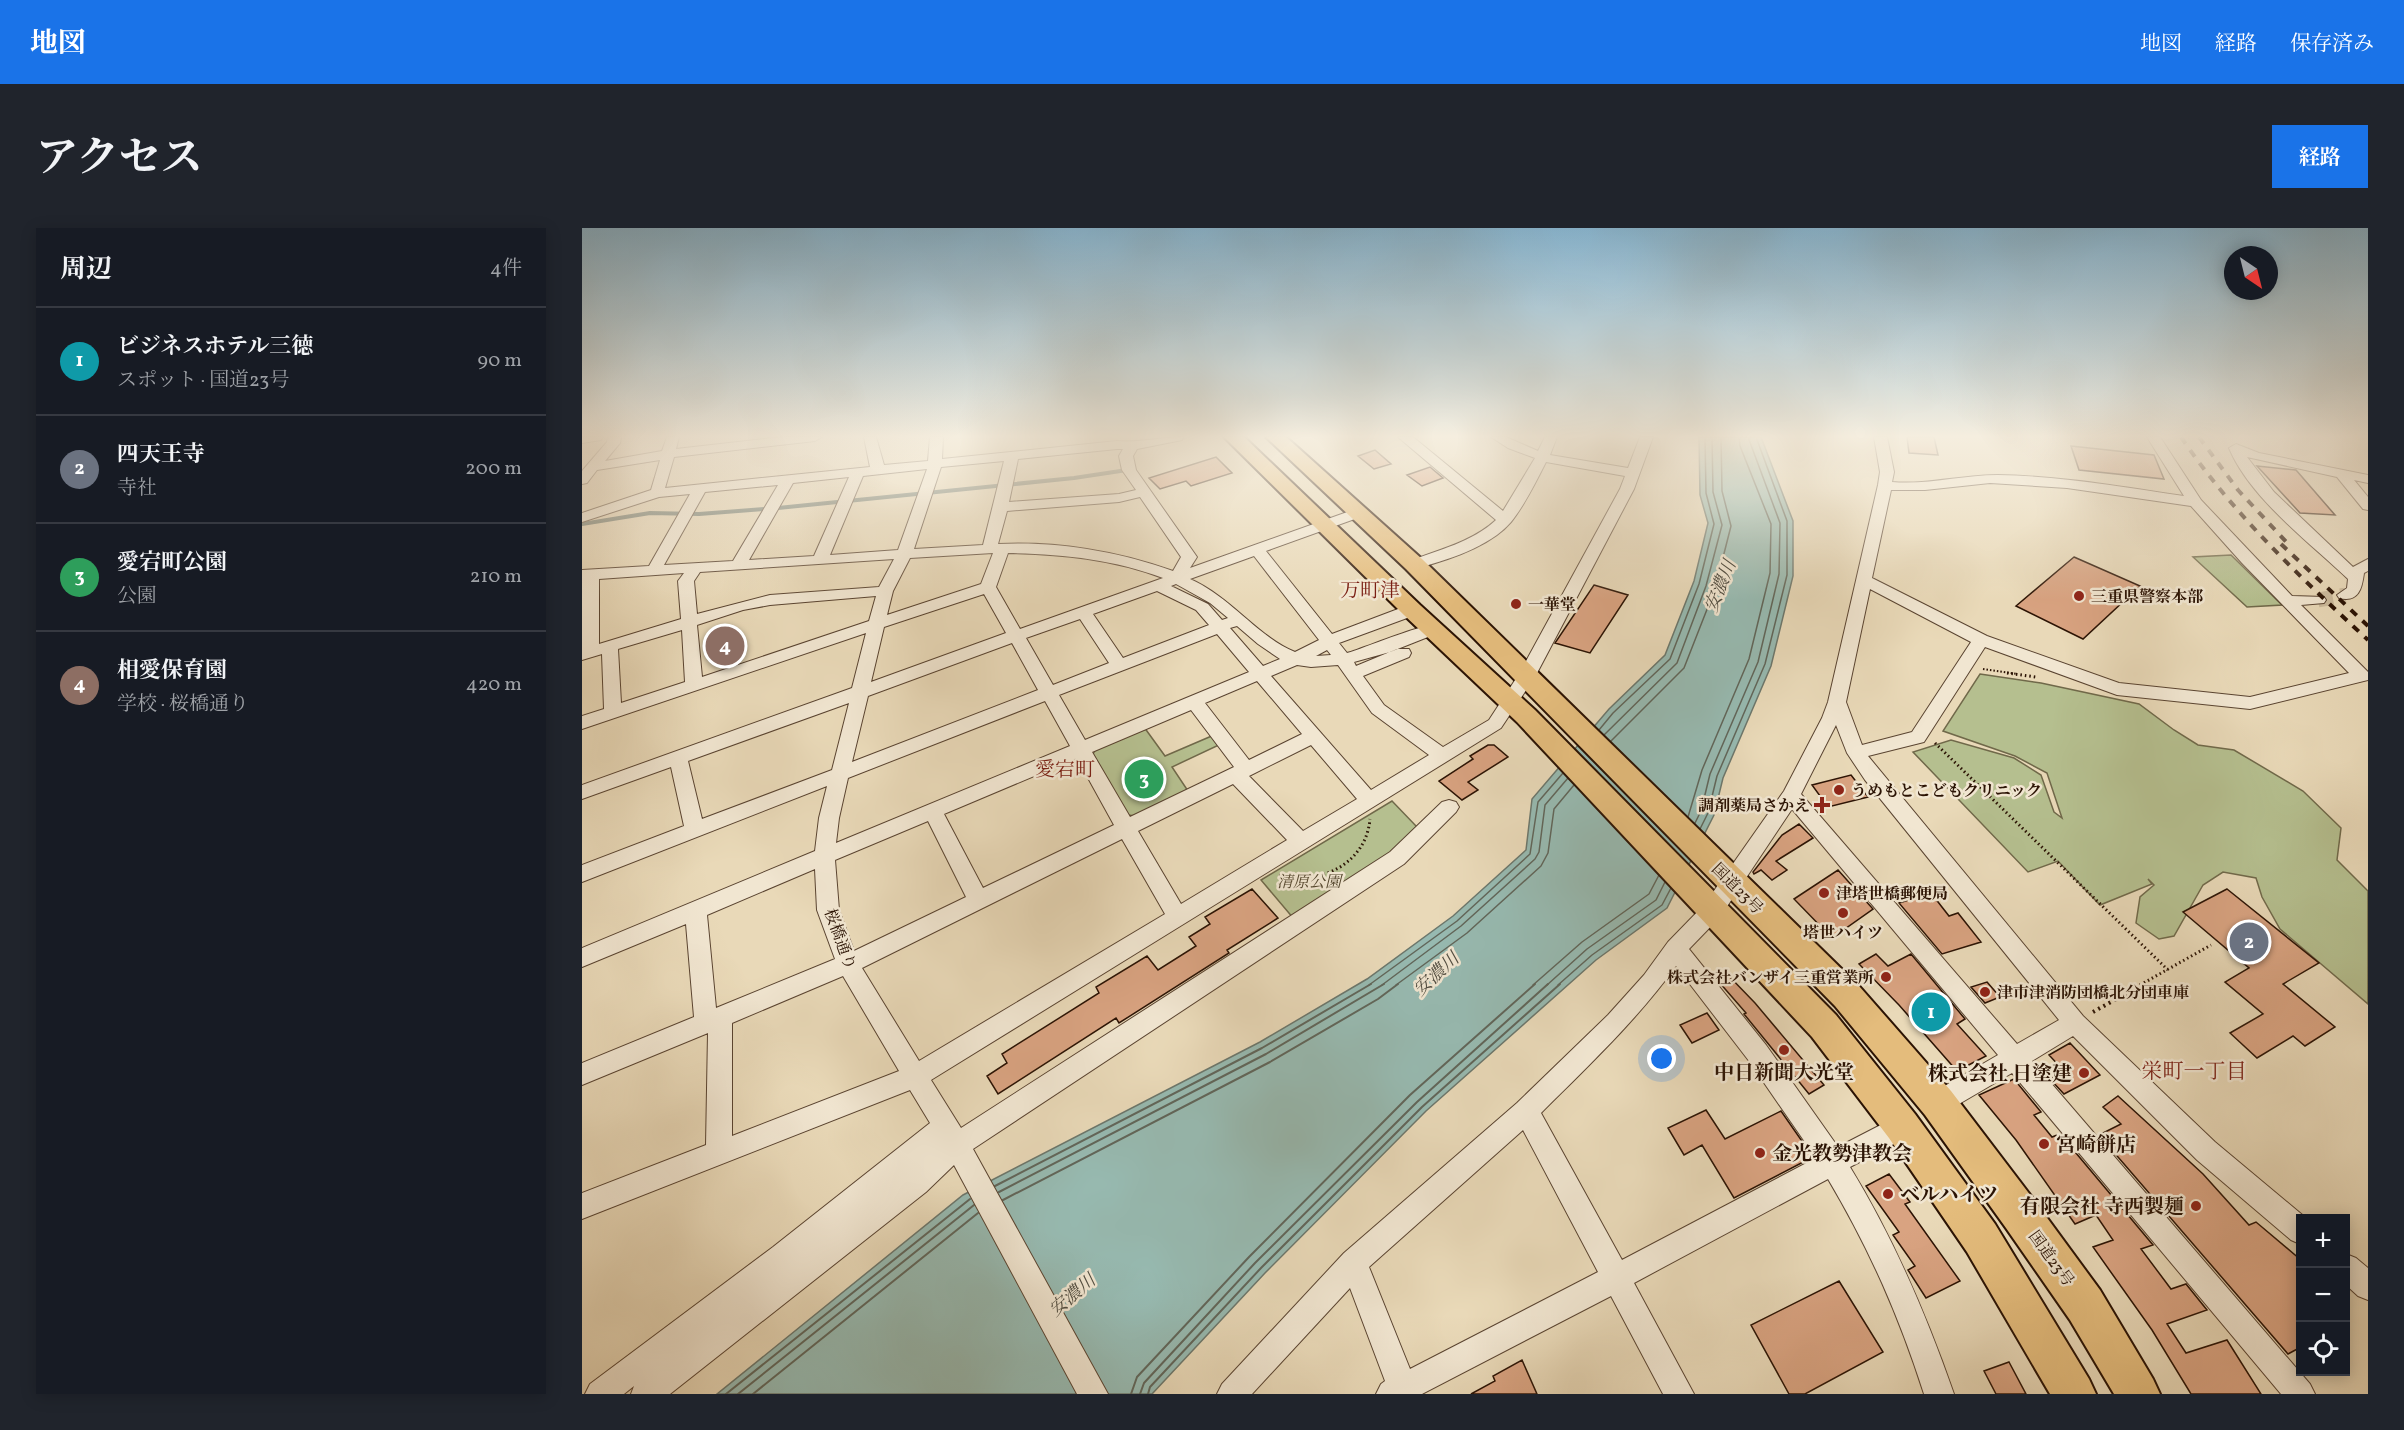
<!DOCTYPE html>
<html lang="ja">
<meta charset="utf-8">
<style>
body{margin:0;font-family:Vollkorn,"Noto Serif JP",serif;background:#20242c;color:#f1f3f6}
.controls{position:absolute;right:18px;bottom:18px;display:grid;overflow:hidden;border-radius:0px;box-shadow:0 3px 15px #0003}
.controls button{width:54px;height:54px;display:grid;place-items:center;padding:0;border:0;border-bottom:2px solid #363941;background:#171b24;color:#f1f3f6;font:30px sans-serif}
.compass{position:absolute;left:1642px;top:18px;width:54px;height:54px;border-radius:50%;background:#171b24;box-shadow:0 3px 15px #0003;rotate:145deg}
.you{position:absolute;left:1080px;top:831px;width:21px;height:21px;margin:-15px;border:4px solid #fff;border-radius:50%;background:#1a73e8;box-shadow:0 0 0 9px #1a73e833}
.badge{display:grid;place-items:center;width:39px;height:39px;border-radius:50%;background:#1a73e8;color:#fff;font-size:20px;font-weight:700}
.pin{position:absolute;translate:-50% -50%;border:3px solid #fff;box-shadow:0 2px 6px #0006}
.list{margin:0;padding:0;list-style:none}
h2{display:flex;justify-content:space-between;align-items:center;height:78px;margin:0;padding:0 24px;font-size:26px}
h2 small{font-size:20px;font-weight:400;color:#9ea1a6}
.list li{display:grid;grid-template-columns:39px 1fr auto;gap:18px;align-items:center;box-sizing:border-box;height:108px;padding:0 24px;border-top:2px solid #363941}
.list b{display:block;font-size:22px;white-space:nowrap}
.list p{margin:0;font-size:20px;white-space:nowrap;color:#9ea1a6}
.list em{font-size:20px;font-style:normal;color:#9ea1a6}
.icon{flex:none;width:33px;height:33px;fill:none;stroke:currentColor;stroke-width:2;stroke-linecap:round;stroke-linejoin:round}
.map{position:relative;flex:none;width:1786px;height:1166px;overflow:hidden;border-radius:0px}
header{display:flex;align-items:center;gap:36px;box-sizing:border-box;height:84px;padding:0 30px;background:#1a73e8;color:#fff}
header strong{font-size:28px}
nav{display:flex;gap:33px;margin-inline-start:auto;font-size:21px}
.intro{display:flex;align-items:center;justify-content:space-between;box-sizing:border-box;height:144px;padding:0 36px}
h1{margin:0;font-size:42px}
.button{padding:15px 27px;border-radius:0px;background:#1a73e8;color:#fff;font-size:21px;font-weight:700}
main{display:flex;gap:36px;padding:0 36px}
aside{flex:1;background:#171b24;border-radius:0px;box-shadow:0 3px 15px #0003}
.map>svg:first-child{display:block}
</style>
<header>
<strong>地図</strong>
<nav><a>地図</a><a>経路</a><a>保存済み</a></nav>
</header>
<div class="intro"><h1>アクセス</h1><a class="button">経路</a></div>
<main>
<aside>
<h2>周辺<small>4件</small></h2>
<ul class="list">
<li><span class="badge" style="background:#0f9aa8">1</span><div><b>ビジネスホテル三徳</b><p>スポット · 国道23号</p></div><em>90 m</em></li>
<li><span class="badge" style="background:#6b7280">2</span><div><b>四天王寺</b><p>寺社</p></div><em>200 m</em></li>
<li><span class="badge" style="background:#2e9e5b">3</span><div><b>愛宕町公園</b><p>公園</p></div><em>210 m</em></li>
<li><span class="badge" style="background:#8d6e63">4</span><div><b>相愛保育園</b><p>学校 · 桜橋通り</p></div><em>420 m</em></li>
</ul>
</aside>
<div class="map">
<svg width="1786" height="1166" viewBox="0 0 1786 1166">
<rect width="100%" height="100%" fill="#e9d9b8"/>
<filter id="stains"><feTurbulence type="fractalNoise" baseFrequency=".00333" numOctaves="4"/><feColorMatrix values="0 0 0 0 .2 0 0 0 0 .09 0 0 0 0 .02 0 0 0 .5 -.17"/></filter>
<radialGradient id="worn" r=".72"><stop offset=".6" stop-color="#630" stop-opacity="0"/><stop offset="1" stop-color="#630" stop-opacity=".3"/></radialGradient>
<path fill="#b5bf8f" stroke="#70694a" stroke-width="1.5" d="M1649,327L1700,377L1665,379L1611,329Z
M1398,446L1459,455L1557,476L1592,502L1616,517L1652,522L1721,563L1759,600L1755,632L1786,663V776L1698,701L1680,669L1674,650L1641,644L1621,657L1592,708L1577,711L1554,695L1558,669L1572,657L1566,651L1570,656L1518,677L1476,633L1446,644L1331,524L1369,512L1432,530L1459,547L1472,584L1480,590L1465,545L1433,528L1361,503Z
M562,499L583,528L632,507L639,516L590,539L606,563L554,588L546,587L511,526L515,519Z
M810,573L835,599L819,622L712,691L679,652Z"/>
<path fill="#97bab1" stroke="#6c776c" stroke-width="1.5" d="M1117,209H1179L1211,293V348L1189,438L1141,550L1132,587L1085,680L1014,732L844,883L683,1045L570,1166H135L381,967L678,814L785,751L871,688L944,622L950,571L1027,481L1083,427L1112,353L1126,295L1118,267Z"/>
<g fill="none" stroke-linecap="round" stroke-linejoin="round">
<path stroke="#61665a" stroke-width="1.5" d="M1017,502L1031,485L1088,431L1117,356L1132,296L1124,265L1123,209
M1022,507L1095,435L1124,358L1140,297L1131,264L1130,209
M1029,513L1102,440L1133,361L1149,298L1140,263L1139,209
M1106,589L1120,542L1167,431L1188,345L1189,296L1158,218L1157,209
M1113,595L1119,583L1128,546L1176,434L1197,346L1198,295L1166,209
M1118,601L1126,585L1135,548L1183,436L1205,347V293L1174,209
M787,757L875,693L948,626L956,574L981,545
M800,757L879,698L953,631L957,624L963,577L986,550
M814,757L885,705L959,638L966,625L972,581L992,557
M951,757L1000,714L1067,666L1077,647
M965,757L1005,721L1074,672L1083,654
M976,757L1010,727L1080,677L1089,660"/>
<path stroke="#61665a" stroke-width="2" d="M413,958L680,820L789,756
M417,964L684,826L802,756
M421,972L688,834L796,771L816,756
M144,1166L388,971
M156,1166L392,977
M171,1166L396,985
M549,1166L555,1149L667,1029L828,867L953,756
M558,1166L562,1155L673,1035L835,874L966,756
M566,1166L568,1159L679,1040L840,879L978,756"/>
<path stroke="#6c776c" stroke-width="4" d="M0,296L68,285L117,286L196,280L492,250L545,242"/>
</g>
<path fill="#d9a381" stroke="#2b1304" stroke-width="1.5" d="M1325,209H1352L1356,227L1327,225Z
M1489,218L1572,227L1582,251L1497,242Z
M793,222L809,236L792,241L776,228Z
M634,229L650,245L609,258L604,253L578,261L567,250Z
M1675,238L1714,242L1753,287L1718,285Z
M848,239L861,250L840,258L825,247Z
M1492,329L1558,358L1501,411L1434,378Z
M1012,357L1046,367L1008,425L973,415Z
M906,517H912L926,529L886,554L896,562L880,572L857,553L891,531L888,528Z
M1269,547L1286,569L1246,579L1230,557Z
M1217,596L1231,610L1194,633L1205,642L1190,652L1179,642L1172,646L1171,644L1200,607Z
M1256,642L1291,681L1250,710L1212,671Z
M670,661L696,690L645,722L647,725L537,795L534,790L416,866L405,848L425,835L420,826L517,765L514,759L565,728L576,742L614,718L607,709L628,696L623,689Z
M1645,661L1737,735L1701,756L1753,799L1723,818L1711,808L1675,830L1648,805L1681,786L1643,754L1667,740L1601,684Z
M1349,665L1367,688L1376,685L1399,714L1360,726L1317,675Z
M1294,726L1306,738L1329,726L1383,791L1375,796L1404,828L1375,843L1317,777L1277,736Z
M1145,746L1173,775L1242,857L1227,866L1162,786L1164,785L1137,754Z
M1405,754L1418,769L1403,775L1389,759Z
M1125,785L1137,802L1110,815L1098,797Z
M1488,815L1518,847L1482,866L1468,851L1482,843L1467,827Z
M1432,851L1459,884L1452,887L1470,909L1478,906L1571,1017L1559,1021L1589,1061L1604,1056L1625,1082L1585,1096L1604,1125L1645,1112L1679,1166H1609L1570,1102L1511,1019L1531,1012L1514,987L1493,996L1434,912L1397,867Z
M1536,868L1621,946L1667,997L1674,994L1719,1032V1119L1706,1126L1517,907L1539,896L1521,879Z
M1124,882L1143,911L1199,883L1231,929L1152,970L1120,917L1102,927L1086,900Z
M1307,946L1328,974L1323,976L1378,1053L1344,1070L1326,1042L1333,1038L1311,1007L1317,1004L1284,958Z
M1257,1053L1301,1124L1223,1166H1207L1169,1097Z
M940,1132L955,1166H889L913,1153L911,1148Z
M1427,1134L1444,1166H1414L1402,1143Z"/>
<g fill="none" stroke-linecap="round" stroke-linejoin="round">
<path stroke="#ccbb9d" stroke-width="15" stroke-dasharray="15 8" stroke-linecap="butt" d="M1736,372L1763,367"/>
<g stroke="#5a4431" stroke-width="2">
<path id="minor" d="M0,209H21L19,212L0,215Z
M26,209H39L38,215L23,233L80,223L85,209H97L94,221L200,209H240L233,213L92,229L83,260L288,239L282,209H294L302,237L346,233L348,209H361L360,231L535,213C557,215 579,209 601,209L600,212L555,221L551,228L554,242L615,329L608,340L771,282H781L783,285L781,288L684,323L750,406L824,378L830,377L838,382L836,386L757,415L765,425C783,420 844,394 856,397L858,401L856,405L808,424L772,434L774,438L815,421H827L829,425L827,429L781,448L802,477L861,519L907,492L937,446L1038,261L1043,248L964,234C954,254 942,278 929,294C908,319 863,333 832,341L827,339L824,336L827,333C857,322 890,314 914,292L816,209H831L921,283L953,230L926,220L909,209H924L956,223L963,209H975L968,227L1046,240L1058,209H1071L1052,261L954,447L919,500L349,852L379,900L808,624L860,574L867,572L874,574L877,579L874,584L822,636L391,921L526,1166H495L372,937L344,964L88,1166H49L52,1158L42,1166H3L8,1156L191,1019L348,895L328,862L0,991V965L124,917L126,805L0,857V835L112,789L104,696L0,739V720L233,623L237,590L245,558L0,654V637L102,598L89,539L0,571V557L270,460L284,405L0,501V488L22,481L20,426L0,432V342L67,338L108,266L77,269L0,294V285L69,262L78,232L15,242L5,255L0,256V243L25,214ZM535,221H541L537,228L540,242L554,262L537,266L427,274L436,231ZM422,233L401,317L332,321L359,239ZM345,241L316,322L248,327L281,248ZM267,249L232,328L167,332L211,255ZM196,257L151,333L82,337L123,264ZM558,269L599,329L591,343C536,323 474,313 416,316L425,283L537,274ZM411,325L399,356L305,387L311,363L328,330ZM426,325C479,326 531,331 581,350L438,401L414,359ZM672,328L737,412L713,424C676,409 649,369 608,351ZM312,331L297,359L188,367L115,386L112,353L118,344ZM102,345L96,353L99,391L17,416V351ZM594,356L628,375L646,390L640,392L626,376L589,358ZM575,363L614,382L627,397L541,430L511,386ZM402,366L424,405L289,454L302,399ZM294,368L287,393L120,449L115,397L161,382L188,377ZM498,391L527,435L471,457L444,410ZM655,398L676,416L698,431L681,438L648,400ZM100,402L103,454L39,475L36,421ZM635,406L667,444L503,512L477,467ZM430,415L456,462L270,534L286,468ZM745,422L749,427L734,428ZM715,437L729,439L756,437L790,485L847,527L789,562L689,448ZM675,453L720,506L667,532L623,475ZM463,473L488,518L254,615L257,590L266,550ZM267,475L250,542L120,591L106,533ZM609,482L652,539L548,589L510,524ZM729,517L775,571L721,603L667,548ZM495,530L532,597L401,660L362,586ZM651,556L705,612L599,676L556,603ZM346,593L384,669L272,723L257,682L253,632ZM540,611L583,686L337,833L280,740ZM233,641L235,682L253,731L134,780L125,687ZM261,748L317,843L150,908V795Z
M1292,209H1305L1312,244L1310,254C1346,257 1380,247 1416,247C1478,248 1540,259 1602,268L1565,209H1578L1619,272L1710,368L1742,369L1744,372L1742,375L1719,377L1786,444V452L1668,481L1535,467L1403,419L1342,514L1286,528L1501,788L1633,914L1724,990H1718V1016L1709,1012L1615,932L1491,808L1450,833L1728,1156L1733,1166H1699L1430,845L1365,883L1356,887L1347,883L1344,875L1347,867L1416,827L1210,581L1138,689L1107,721L1184,817L1256,919L1320,886L1329,889L1332,898L1329,907L1268,939C1312,1011 1344,1086 1372,1166H1342C1317,1088 1288,1022 1246,951L1052,1055L1112,1166H1081L1029,1068L840,1166H794L799,1156L803,1153L768,1060L670,1166H635L640,1156L762,1025L935,875L1026,787L1062,747L1086,714L1122,677L1202,563L1240,490L1246,474L1296,257L1298,244ZM1408,255L1485,260L1609,278L1660,335L1767,445L1668,469L1537,455L1405,408L1290,350L1309,262H1343ZM1288,361L1389,414L1330,504L1280,517L1264,474ZM1254,497L1265,525L1283,552L1477,792L1435,816L1219,566ZM1094,738L1167,833L1234,930L1040,1032L959,885C1006,838 1055,792 1094,738ZM941,902L1016,1044L828,1141L787,1039Z
M1654,216L1677,225L1786,247V255L1772,252L1786,269V282L1781,281L1755,249L1665,229L1692,264L1771,339L1786,331V343L1782,345C1780,360 1777,375 1757,370L1755,367L1765,360L1766,351C1727,314 1668,270 1647,220Z
M1764,1026L1774,1030L1786,1040V1072L1776,1068L1764,1057Z"/>
</g>
<g stroke="#2b1304" stroke-width="4">
<path id="highway" d="M642,209H662L838,377L953,482L1254,787L1333,886L1413,996L1507,1151L1514,1166H1468L1385,1024L1307,910L1230,809L935,494L822,387Z
M684,209H704L840,331L1277,758L1369,863L1452,972L1518,1062L1571,1151L1578,1166H1532L1488,1092L1424,1000L1343,887L1253,778L824,341Z"/>
</g>
<path stroke="#2b1304" stroke-width="2" stroke-dasharray="1.5 2" stroke-linecap="butt" d="M1401,441L1435,446"/>
<path stroke="#2b1304" stroke-width="3" stroke-dasharray="1.5 3" stroke-linecap="butt" d="M1425,445L1454,449
M1353,515L1586,742
M697,647C738,658 784,636 788,591
M1558,757L1629,717"/>
<path stroke="#2b1304" stroke-width="4" stroke-dasharray="2 4" stroke-linecap="butt" d="M1511,784L1561,756"/>
<use href="#minor" fill="#f1e6d1" fill-rule="evenodd"/>
<use href="#highway" fill="#e4bc7c" fill-rule="evenodd"/>
<path stroke="#2b1304" stroke-width="4" stroke-dasharray="8 8" stroke-linecap="butt" d="M1599,209C1651,286 1718,349 1786,412
M1617,209L1656,262L1709,319
M1699,316L1786,398"/>
</g>
<linearGradient id="sky" x2="0" y2="1"><stop stop-color="#87b6d2"/><stop offset="0.56" stop-color="#f5eedf"/><stop offset="1" stop-color="#f5eedf" stop-opacity="0"/></linearGradient>
<rect width="1786" height="372" fill="url(#sky)"/>
<g fill="#8f2418" stroke="#f1e6d1" stroke-width="2">
<circle cx="1497" cy="368" r="6"/>
<circle cx="934" cy="376" r="6"/>
<circle cx="1257" cy="562" r="6"/>
<path d="M1237 568h6v6h6v6h-6v6h-6v-6h-6v-6h6z"/>
<circle cx="1242" cy="665" r="6"/>
<circle cx="1261" cy="685" r="6"/>
<circle cx="1304" cy="749" r="6"/>
<circle cx="1403" cy="764" r="6"/>
<circle cx="1202" cy="822" r="6"/>
<circle cx="1502" cy="845" r="6"/>
<circle cx="1462" cy="916" r="6"/>
<circle cx="1178" cy="925" r="6"/>
<circle cx="1306" cy="966" r="6"/>
<circle cx="1614" cy="978" r="6"/>
</g>
<g text-anchor="middle" stroke-width="5" stroke-linejoin="round" paint-order="stroke">
<g font-size="16" font-weight="bold" fill="#2b1304" stroke="#f1e6d1" text-anchor="start">
<text x="1509" y="374">三重県警察本部</text>
<text x="946" y="382">一華堂</text>
<text x="1269" y="568">うめもとこどもクリニック</text>
<text x="1228" y="583" text-anchor="end">調剤薬局さかえ</text>
<text x="1254" y="671">津塔世橋郵便局</text>
<text x="1261" y="710" text-anchor="middle">塔世ハイツ</text>
<text x="1292" y="755" text-anchor="end">株式会社バンザイ三重営業所</text>
<text x="1415" y="770">津市津消防団橋北分団車庫</text>
</g>
<g font-size="16" font-style="italic" fill="#54472e" stroke="#f1e6d1">
<text x="727" y="659">清原公園</text>
</g>
<g font-size="16" fill="#2b1304" stroke="#f1e6d1">
<text transform="translate(1156 660) rotate(45)" y="6">国道23号</text>
<text transform="translate(259 711) rotate(70)" y="6">桜橋通り</text>
<text transform="translate(1470 1030) rotate(54)" y="6">国道23号</text>
</g>
<g font-size="18" font-style="italic" fill="#514d41" stroke="#f1e6d1">
<text transform="translate(1138 358) rotate(-68)" y="6">安濃川</text>
<text transform="translate(854 746) rotate(-43)" y="6">安濃川</text>
<text transform="translate(490 1067) rotate(-40)" y="6">安濃川</text>
</g>
<g font-size="20" fill="#7a1f14" stroke="#f1e6d1">
<text x="788" y="369">万町津</text>
<text x="483" y="548">愛宕町</text>
</g>
<g font-size="20" font-weight="bold" fill="#2b1304" stroke="#f1e6d1" text-anchor="start">
<text x="1202" y="851" text-anchor="middle">中日新聞大光堂</text>
<text x="1490" y="852" text-anchor="end">株式会社 日塗建</text>
<text x="1474" y="923">宮崎餅店</text>
<text x="1190" y="932">金光教勢津教会</text>
<text x="1318" y="973">ベルハイツ</text>
<text x="1602" y="985" text-anchor="end">有限会社 寺西製麺</text>
</g>
<g font-size="21" fill="#7a1f14" stroke="#f1e6d1">
<text x="1612" y="850">栄町一丁目</text>
</g>
</g>
<rect width="100%" height="100%" filter="url(#stains)"/>
<rect width="100%" height="100%" fill="url(#worn)"/>
</svg>
<div class="controls">
<button>+</button>
<button>−</button>
<button><svg class="icon" aria-label="locate" viewBox="0 0 24 24"><circle cx="12" cy="12" r="6"/><path d="M12 2v4M12 18v4M2 12h4M18 12h4"/></svg></button>
</div>
<svg class="compass" viewBox="-18 -18 36 36"><path d="M0-13l5 13h-10z" fill="#e53935"/><path d="M0 13l5-13h-10z" fill="#9ea1a6"/></svg>
<div class="you"></div>
<div class="pin badge" style="left:1349px;top:784px;background:#0f9aa8">1</div>
<div class="pin badge" style="left:1667px;top:714px;background:#6b7280">2</div>
<div class="pin badge" style="left:562px;top:551px;background:#2e9e5b">3</div>
<div class="pin badge" style="left:143px;top:418px;background:#8d6e63">4</div>
</div>
</main>
